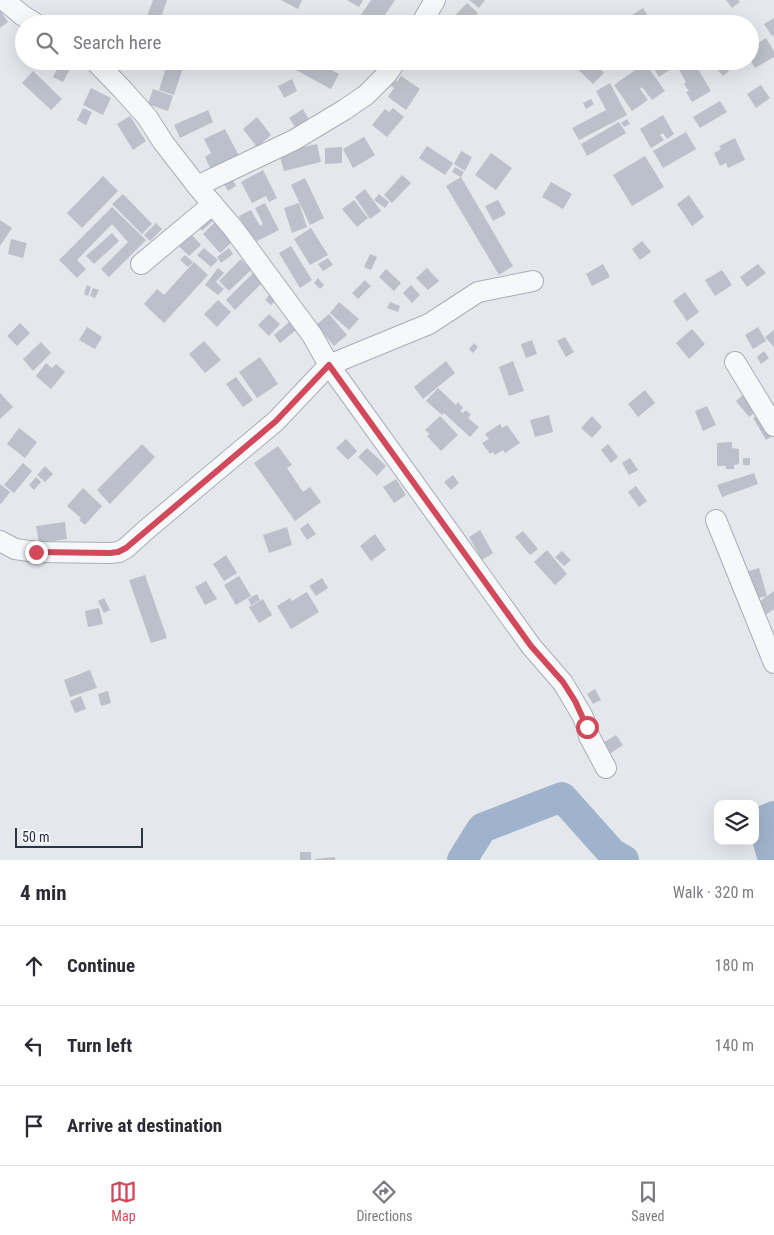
<!DOCTYPE html>
<meta charset="utf-8">
<style>
body{margin:0;font-family:"Roboto Condensed",sans-serif;background:#f7f7f7;color:#2b2b33}
.controls{position:absolute;right:15px;bottom:15px;display:grid;overflow:hidden;border-radius:10px;box-shadow:0 5px 20px #0002}
.controls button{width:45px;height:45px;display:grid;place-items:center;padding:0;border:0;border-bottom:1px solid #e1e1e2;background:#fff;color:#2b2b33;font:25px sans-serif}
.scale{position:absolute;left:15px;bottom:12px;width:128px;box-sizing:border-box;padding-left:5px;border:2px solid #2b3445;border-top:0;font-size:14px;line-height:18px;white-space:nowrap;color:#2b3445;-webkit-text-stroke:4px #f4f6f9;paint-order:stroke}
.stop{position:absolute;width:15px;height:15px;margin:-11px;border:4px solid #d1495b;border-radius:50%;background:#fff}
.stop.end{background:#d1495b;border-color:#fff;box-shadow:0 1px 5px #0008}
.list{margin:0;padding:0;list-style:none}
h2{display:flex;justify-content:space-between;align-items:center;height:65px;margin:0;padding:0 20px;font-size:21px}
h2 small{font-size:16px;font-weight:400;color:#7c7c81}
.list li{display:grid;grid-template-columns:32px 1fr auto;gap:15px;align-items:center;box-sizing:border-box;height:80px;padding:0 20px;border-top:1px solid #e1e1e2}
.list b{display:block;font-size:19px;white-space:nowrap}
.list em{font-size:16px;font-style:normal;color:#7c7c81}
.icon{flex:none;width:28px;height:28px;fill:none;stroke:currentColor;stroke-width:2;stroke-linecap:round;stroke-linejoin:round}
.map{position:relative;flex:none;width:774px;height:860px;overflow:hidden}
.search{position:absolute;background:#fff;box-shadow:0 5px 20px #0002;left:15px;right:15px;top:15px;height:55px;display:flex;align-items:center;gap:12px;box-sizing:border-box;padding:0 18px;border-radius:28px;color:#7c7c81;font-size:19px}
.sheet{height:305px;background:#fff}
nav{display:flex;justify-content:space-around;align-items:center;box-sizing:border-box;height:70px;border-top:1px solid #e1e1e2;background:#fff;font-size:14px;color:#7c7c81}
nav a{display:grid;justify-items:center;gap:2px}
nav .on{color:#d1495b}
.map>svg:first-child{display:block}
</style>
<div class="map">
<svg width="774" height="860" viewBox="0 0 774 860">
<rect width="100%" height="100%" fill="#e4e7ec"/>
<g fill="none" stroke-linecap="round" stroke-linejoin="round">
<path stroke="#9fb4cc" stroke-width="30" d="M462,860L482,828L562,797L612,853L624,860
M773,860L762,821L774,816"/>
</g>
<path fill="#bbc0ca" d="M153,0H167L159,23L146,19Z
M281,0H302L298,9Z
M347,0H363L359,7Z
M371,0H395L379,24H355Z
M469,0H485L479,8Z
M726,0H738L740,2L732,8Z
M467,3L478,13L469,24H455L451,20Z
M643,8L653,24H618Z
M0,10L8,22L0,28Z
M185,18L199,24H183Z
M774,18V35L772,36L764,24Z
M766,38L774,51V57L755,68L750,60V48Z
M55,61H74L63,82L53,77L60,64Z
M134,61H151L149,69L134,65Z
M168,61H185L174,95L159,90Z
M279,61H314L339,74L331,89Z
M329,61H343L340,67Z
M569,61H592L604,73L593,84Z
M649,61H666L671,69L659,77Z
M670,61H685L674,68Z
M688,61H693L711,91L692,102L686,92L689,91L684,84L686,82L678,68Z
M714,61H721L729,71L723,76L712,63Z
M645,63L665,91L652,100L642,87L640,89L648,100L632,111L614,85Z
M33,71L62,99L51,110L22,83Z
M401,76L420,89L406,110L388,97L394,88L391,86L395,80L397,82Z
M292,79L297,91L284,98L278,86Z
M610,83L627,115L579,140L572,128L606,110L596,91Z
M761,85L770,98L756,108L747,94Z
M91,88L111,98L103,115L83,105Z
M153,89L173,96L168,111L148,104Z
M591,99L594,104L586,109L583,103Z
M720,101L727,112L700,128L693,117Z
M83,108L92,112L86,125L77,120Z
M393,108L404,117L387,137L372,125L385,109L389,112Z
M303,109L310,121L297,130L289,118Z
M208,110L213,122L180,138L174,125Z
M663,115L674,134L667,139L663,133L660,135L664,140L651,148L640,129Z
M130,116L146,141L133,150L117,124Z
M257,117L271,135L257,147L243,129Z
M627,119L630,124L624,127L621,123Z
M619,122L626,133L587,156L581,144Z
M225,129L240,158L212,172L205,157L211,153L204,139Z
M686,132L696,149L663,168L653,151Z
M364,137L375,155L353,168L343,149Z
M735,138L745,160L728,168L726,163L720,166L714,153L721,149L719,146Z
M317,144L321,162L284,171L279,153Z
M427,146L453,163L445,175L419,158Z
M342,147V163L325,164V148Z
M461,151L472,157L465,171L454,164Z
M491,153L512,168L496,190L475,175Z
M645,156L664,187L632,206L613,175Z
M455,167L464,172L461,177L452,172Z
M263,170L277,198L269,202L266,196L252,203L241,182Z
M402,175L411,183L392,203L384,195Z
M103,176L118,191L82,228L67,213Z
M461,177L513,266L499,275L446,186Z
M232,178L236,186L228,191L223,183Z
M305,178L324,218L310,225L291,185Z
M551,182L572,194L563,209L542,197Z
M365,189L381,211L370,219L355,197Z
M123,194L152,224L142,234L112,204Z
M379,194L389,202L385,208L374,200Z
M689,195L704,217L692,226L677,204Z
M354,200L368,218L357,227L342,209Z
M498,200L506,214L493,221L485,206Z
M265,203L279,230L253,243L239,216L251,210L260,226L263,224L255,208Z
M299,203L307,227L292,233L284,208Z
M112,207L146,240L109,277L101,269L128,242L112,224L77,260L86,269L77,278L59,260Z
M209,217L213,221L202,231L198,226Z
M0,220L12,228L0,246Z
M156,223L162,229L150,241L144,235Z
M214,223L232,242L220,253L203,234Z
M311,228L328,255L310,265L294,239Z
M112,233L119,241L94,264L86,256Z
M191,234L201,245L189,256L179,246Z
M11,239L27,243L23,258L8,254Z
M642,241L651,252L640,260L632,249Z
M291,246L312,280L300,288L279,253Z
M204,248L218,260L211,267L197,255Z
M229,248L233,254L221,263L217,257Z
M370,254L377,257L371,270L364,267Z
M185,255L193,262L188,267L180,260Z
M328,258L333,265L323,271L318,264Z
M241,259L251,270L229,291L219,281Z
M194,262L208,275L164,323L144,304L157,289L164,295Z
M603,264L610,277L592,286L586,274Z
M758,264L766,273L747,287L740,277Z
M218,268L224,273L216,282L224,289L218,295L205,285Z
M427,268L439,281L428,290L416,278Z
M386,269L401,283L394,291L379,277Z
M722,270L732,285L715,296L705,280Z
M254,272L263,282L235,310L226,300Z
M318,278L324,285L320,289L314,283Z
M365,280L371,286L358,299L352,293Z
M87,285L91,287L88,296L84,294Z
M411,285L420,295L412,303L403,293Z
M93,288L99,290L95,298L90,296Z
M685,292L699,312L687,321L673,301Z
M270,294L277,299L271,305L265,300Z
M218,300L231,312L217,327L204,314Z
M339,302L359,319L349,330L330,313Z
M390,302L400,306L398,312L387,308Z
M269,314L280,324L269,336L258,325Z
M329,314L347,335L334,346L316,325Z
M293,319L300,327L280,343L274,335Z
M20,323L30,333L17,346L7,336Z
M87,327L102,337L95,349L79,340Z
M758,327L766,341L753,349L745,335Z
M692,329L705,344L689,359L676,343Z
M774,330V347L765,337Z
M565,337L574,352L566,357L557,341Z
M532,340L537,354L526,358L521,344Z
M204,341L221,360L205,373L189,354Z
M41,342L51,353L33,371L23,359Z
M474,343L478,347L473,353L469,349Z
M764,351L769,358L761,364L757,357Z
M260,357L278,384L257,398L239,372Z
M446,361L455,373L423,399L414,387Z
M513,361L524,391L509,396L499,367Z
M46,363L52,368L56,364L65,372L51,389L36,376Z
M236,377L253,400L243,407L226,384Z
M438,388L456,405L458,402L463,408L460,411L463,413L466,410L471,415L468,418L479,427L470,437L444,413L442,415L426,401Z
M645,390L655,403L638,417L628,404Z
M0,393L13,407L0,419Z
M745,393L759,410L749,417L736,401Z
M707,406L716,425L703,431L695,411Z
M762,413L774,435L766,440L753,418Z
M549,415L553,432L535,437L530,420Z
M440,416L458,435L441,451L427,436L430,434L425,430Z
M592,416L602,427L592,438L581,428Z
M500,424L502,428L507,425L520,443L505,453L503,450L495,455L493,452L490,454L482,443L489,439L485,434Z
M19,428L37,442L25,458L7,444Z
M346,439L357,451L348,460L336,448Z
M732,442V448L739,449V464L734,465V469H726V466H717V443Z
M142,444L155,457L110,504L97,490Z
M608,444L618,457L611,463L601,450Z
M278,446L292,465L287,468L303,492L310,487L321,502L295,521L254,463Z
M367,448L386,466L377,476L358,457Z
M630,458L638,470L629,475L622,463Z
M743,458H750V465H743Z
M23,463L32,471L14,493L4,485Z
M45,466L53,474L45,482L37,475Z
M754,473L758,484L722,497L717,485Z
M453,475L459,483L451,490L444,482Z
M36,477L41,482L34,490L29,485Z
M396,479L406,495L394,503L383,487Z
M0,484L10,492L1,504L0,503Z
M636,486L647,501L639,507L628,492Z
M83,488L102,506L85,525L79,520L81,518L67,506Z
M65,522L67,539L39,543L36,526Z
M308,523L316,534L307,540L300,529Z
M287,527L292,545L269,553L263,535Z
M480,530L493,553L482,560L469,537Z
M523,531L538,549L530,555L515,537Z
M375,534L386,550L371,561L360,546Z
M547,550L567,574L555,585L534,562Z
M562,551L571,560L564,566L555,557Z
M226,555L237,573L224,581L213,564Z
M759,568L767,596L753,599L746,572Z
M145,575L167,638L151,643L129,580Z
M239,576L251,596L236,605L224,585Z
M322,578L328,588L316,596L309,586Z
M206,581L217,599L205,605L195,587Z
M774,591V609L764,616L756,604Z
M307,592L319,612L291,629L277,606L290,598L292,601Z
M257,594L260,600L251,605L248,599Z
M104,598L110,610L104,613L98,601Z
M263,599L272,615L259,623L249,607Z
M99,608L103,624L88,627L85,611Z
M90,670L97,688L70,697L64,680Z
M595,689L601,700L593,704L587,694Z
M108,691L111,703L101,706L98,694Z
M81,696L86,709L75,713L70,701Z
M616,735L623,745L608,755L601,744Z
M300,852H311V860H300Z
M335,857V860H315V859Z"/>
<g fill="none" stroke-linecap="round" stroke-linejoin="round">
<g stroke="#a9aeb7" stroke-width="22">
<path id="street" d="M4,0L22,15L36,24
M421,24L435,0
M95,61L122,89L147,117L163,142L197,186L233,228L312,335L329,365L442,522L531,646L563,683L582,715L587,727L589,736L606,768
M197,186L294,140L344,110L366,95L387,74L396,61
M141,264L213,204
M735,362L774,426
M716,520L774,663
M0,541L15,549L36,552L110,553L119,552L126,548L147,529L276,421L329,365L429,324L478,292L533,281"/>
</g>
<use href="#street" stroke="#f7f8fa" stroke-width="20"/>
</g>
<g fill="none" stroke-linecap="round" stroke-linejoin="round">
<path stroke="#d1495b" stroke-width="6" d="M36,552L110,553L118,552L126,548L276,421L329,365L531,646L563,682L575,701L587,727"/>
</g>
</svg>
<div class="controls">
<button><svg class="icon" aria-label="layers" viewBox="0 0 24 24"><path d="M12 4l9 5-9 5-9-5zM3 14l9 5 9-5"/></svg></button>
</div>
<div class="scale">50 m</div>
<div class="stop" style="left:587px;top:727px"></div>
<div class="stop end" style="left:36px;top:552px"></div>
<div class="search"><svg class="icon" aria-label="search" viewBox="0 0 24 24"><circle cx="10" cy="10" r="6"/><path d="M15 15l6 6"/></svg>Search here</div>
</div>
<section class="sheet">
<h2>4 min<small>Walk · 320 m</small></h2>
<ul class="list">
<li><svg class="icon" aria-label="ahead" viewBox="0 0 24 24"><path d="M12 20V5M6 11l6-6 6 6"/></svg><div><b>Continue</b></div><em>180 m</em></li>
<li><svg class="icon" aria-label="left" viewBox="0 0 24 24"><path d="M17 20v-9H6M10 6l-5 5 5 5"/></svg><div><b>Turn left</b></div><em>140 m</em></li>
<li><svg class="icon" aria-label="arrive" viewBox="0 0 24 24"><path d="M6 21V4h12l-3 4 3 4H6"/></svg><div><b>Arrive at destination</b></div></li>
</ul>
</section>
<nav>
<a class="on"><svg class="icon" aria-label="map" viewBox="0 0 24 24"><path d="M3 6l6-2 6 2 6-2v14l-6 2-6-2-6 2zM9 4v14M15 6v14"/></svg>Map</a>
<a><svg class="icon" aria-label="directions" viewBox="0 0 24 24"><path d="M12 3l9 9-9 9-9-9zM9 14v-3h6M13 9l2 2-2 2"/></svg>Directions</a>
<a><svg class="icon" aria-label="saved" viewBox="0 0 24 24"><path d="M7 4h10v16l-5-4-5 4z"/></svg>Saved</a>
</nav>
